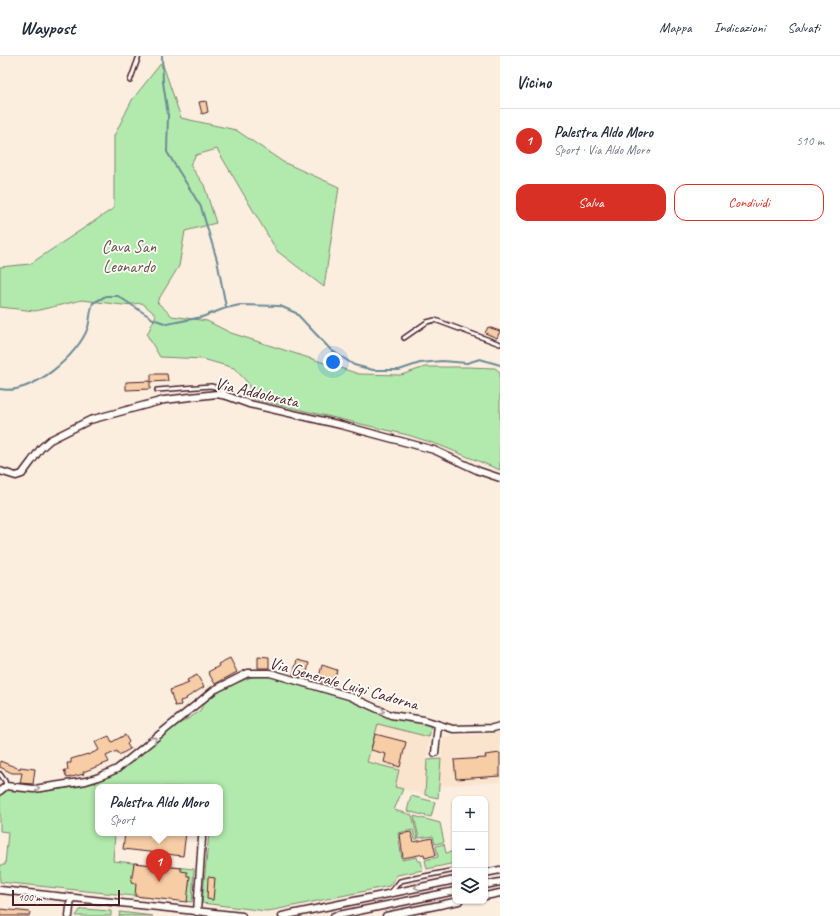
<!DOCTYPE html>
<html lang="it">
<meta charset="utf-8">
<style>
body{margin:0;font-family:Caveat,sans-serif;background:#f6f6f7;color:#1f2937}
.controls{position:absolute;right:12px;bottom:12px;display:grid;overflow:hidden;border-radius:8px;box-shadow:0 1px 3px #0004}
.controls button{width:36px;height:36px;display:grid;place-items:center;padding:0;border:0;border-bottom:1px solid #e0e1e3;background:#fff;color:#1f2937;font:20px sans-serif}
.scale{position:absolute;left:12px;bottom:10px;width:108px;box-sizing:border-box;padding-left:4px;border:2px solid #4a1f2b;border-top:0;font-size:11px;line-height:14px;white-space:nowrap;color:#4a1f2b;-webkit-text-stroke:3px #fdfcf7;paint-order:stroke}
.you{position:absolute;left:333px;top:306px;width:14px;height:14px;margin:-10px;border:3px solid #fff;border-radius:50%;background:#1a73e8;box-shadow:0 0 0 6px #1a73e833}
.badge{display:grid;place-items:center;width:26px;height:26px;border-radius:50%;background:#d93025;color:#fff;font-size:13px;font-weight:700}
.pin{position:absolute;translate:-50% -33px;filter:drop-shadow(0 1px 2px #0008)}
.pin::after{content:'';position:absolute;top:21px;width:14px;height:12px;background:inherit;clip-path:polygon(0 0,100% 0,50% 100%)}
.popup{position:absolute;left:95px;top:728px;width:128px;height:52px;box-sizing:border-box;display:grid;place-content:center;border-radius:8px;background:#fff;filter:drop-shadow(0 1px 3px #0005);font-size:13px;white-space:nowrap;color:#747a83}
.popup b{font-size:15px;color:#1f2937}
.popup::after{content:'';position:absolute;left:50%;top:100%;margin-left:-8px;border:8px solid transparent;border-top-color:#fff}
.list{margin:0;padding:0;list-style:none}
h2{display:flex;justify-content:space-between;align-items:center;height:52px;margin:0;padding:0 16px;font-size:17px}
h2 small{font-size:13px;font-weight:400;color:#747a83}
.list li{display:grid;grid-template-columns:26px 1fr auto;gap:12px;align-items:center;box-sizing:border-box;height:64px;padding:0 16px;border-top:1px solid #e0e1e3}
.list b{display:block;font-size:15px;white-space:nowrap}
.list p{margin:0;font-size:13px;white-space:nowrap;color:#747a83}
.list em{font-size:13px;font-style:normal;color:#747a83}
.actions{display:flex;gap:8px;padding:12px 16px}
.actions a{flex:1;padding:9px 0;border:1px solid #d93025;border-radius:12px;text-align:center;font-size:14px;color:#d93025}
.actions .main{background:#d93025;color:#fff}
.icon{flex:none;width:22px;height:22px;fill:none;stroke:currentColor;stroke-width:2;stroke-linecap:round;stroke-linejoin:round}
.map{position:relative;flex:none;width:500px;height:860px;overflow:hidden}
header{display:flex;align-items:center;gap:24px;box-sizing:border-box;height:56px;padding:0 20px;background:#fff;border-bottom:1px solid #e0e1e3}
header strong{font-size:19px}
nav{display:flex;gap:22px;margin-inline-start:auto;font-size:14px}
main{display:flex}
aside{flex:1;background:#fff}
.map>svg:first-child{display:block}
</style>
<header>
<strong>Waypost</strong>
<nav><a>Mappa</a><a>Indicazioni</a><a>Salvati</a></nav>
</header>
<main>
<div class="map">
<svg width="500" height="860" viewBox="0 0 500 860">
<rect width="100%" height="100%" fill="#fbeedf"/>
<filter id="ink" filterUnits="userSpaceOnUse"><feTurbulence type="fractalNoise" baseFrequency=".025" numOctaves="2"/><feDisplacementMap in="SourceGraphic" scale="8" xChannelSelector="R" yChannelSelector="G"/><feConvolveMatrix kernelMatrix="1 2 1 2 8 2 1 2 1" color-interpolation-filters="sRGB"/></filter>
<g filter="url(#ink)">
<path fill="#fae4ce" d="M378,667L429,681L425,739L363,722Z
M500,675V726L439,730L443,680L493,677Z"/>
<path fill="#b2eaad" stroke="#7e846c" d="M162,6L181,62L236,74L283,106L339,131L324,231L277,195L217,93L196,99L190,109L204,129L216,167L185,175L179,210L157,246L172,260L207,265L231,277L359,318L401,319L425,311H467L495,312L500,316V414L439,389L408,379L254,343L247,326L234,312L203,303L160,301L147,279L156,259L142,247L123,249L82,244L35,255L0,251V211L30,208L114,152V80L132,44Z
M269,619L343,641L390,662L425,667L429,669L431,672L429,681L378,668L367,706L399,714L395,731L403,733L394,754L412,759L418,783H415L413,774L398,777L402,804L417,801L418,805H421L423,814L397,819L389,830L274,854L266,855L202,847L209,777H220V731H98V777H115L113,805L194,813L192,846L0,826V809H5L8,776L0,775V738L11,733L39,736L82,730L105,723L112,719L140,698L169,674L199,656L205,646L223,632L254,620Z
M441,703L438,742L425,739L427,704Z
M411,740L435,746L431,761L407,755Z
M414,760L440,767L444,786L435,788L433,780L419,782Z
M444,788L446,797L452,796L455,803V807L427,813L425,804L438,801L436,790Z
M83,853L111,855V860H76L80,854Z
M120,856L153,860H119Z"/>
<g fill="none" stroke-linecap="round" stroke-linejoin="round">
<path stroke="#6c8a96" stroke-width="2" d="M162,0L163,26L168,59L167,96L201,151L217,204L226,251
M0,333C31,340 79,299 88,271C90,264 90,255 93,247L106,240H118L153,263L167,268L202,261L226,252L240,249L280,250L296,257L331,294L354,309L373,314H399L420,307L442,305L467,307L480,303L500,309"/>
</g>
<path fill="#f7cda6" stroke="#4a1f2b" d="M206,45L208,56L202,58L199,46Z
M488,271L500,275L497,282L485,277Z
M151,318H167L168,325L151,326Z
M150,325V333L126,334V326Z
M258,600L269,601V612H258Z
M230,602L237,616L215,628L208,616L219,610L218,608Z
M297,604L309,607L306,622L293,619Z
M322,609L337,614L333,629L318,625Z
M197,619L204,631L186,642L187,643L180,645L181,649L175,650L170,634L189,627L187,624Z
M375,678L406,686L400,711L384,706L386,698L371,694Z
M125,679L129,686L127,688L130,693L119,699L117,695L106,700L109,706L83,716L84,718L67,722L64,714H68L67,707H71V703L88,698V699L99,694L95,686L109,680L112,686Z
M500,697V720L456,723L454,704L486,702L485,699Z
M0,705L20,713V711L35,713L33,728L20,727L22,717H12L0,711Z
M411,776L414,786L432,782L436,799L425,802L424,798L403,802L400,778Z
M125,777H186L183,800L123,793Z
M134,807L181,812V815L187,816V820H190L187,846L135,840L136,828L131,827Z
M208,821L215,822L213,844L207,843Z
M0,853L30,856L29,860H0Z"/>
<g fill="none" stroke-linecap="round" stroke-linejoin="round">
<g stroke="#4a1f2b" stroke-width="6">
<path id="service" d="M130,25L139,0
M404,282L427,266L435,264L500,288
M157,334L211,330L218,332L225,337
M0,718L5,725L6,730
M391,836L400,825L455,814"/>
</g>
<g stroke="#4a1f2b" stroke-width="9">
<path id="minor" d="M0,415L16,420L22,418L31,406L41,392L50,384L90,364L164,344L217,338L227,340L249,348L341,369L434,394L479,415L500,422
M435,697L438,669
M0,735L6,730L34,733L86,725L99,721L117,713L214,634L248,617H270L349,640L391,659L424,664L453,673L493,672L500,670
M485,817L500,814
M485,829L500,826
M0,834L242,860
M485,840L500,837
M197,856L202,782
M69,860L71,842
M282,860L455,824
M334,860L455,835
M386,860L459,845"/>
</g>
<use href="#service" stroke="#fdfcf7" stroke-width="3"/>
<use href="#minor" stroke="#fdfcf7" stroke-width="6"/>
</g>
<defs><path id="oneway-chevron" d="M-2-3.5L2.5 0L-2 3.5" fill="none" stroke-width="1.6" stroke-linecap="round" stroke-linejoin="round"/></defs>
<g stroke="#ac999b">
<use href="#oneway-chevron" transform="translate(382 655) rotate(23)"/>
<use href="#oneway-chevron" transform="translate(154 683) rotate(-40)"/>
<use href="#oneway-chevron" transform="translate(37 732) rotate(-5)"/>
<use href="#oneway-chevron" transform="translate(417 831) rotate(168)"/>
</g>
</g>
<g text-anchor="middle" stroke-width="3.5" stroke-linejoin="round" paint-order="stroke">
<g font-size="17" fill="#64524c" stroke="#fdfcf7">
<text x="129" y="196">Cava San<tspan x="129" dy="20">Leonardo</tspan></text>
</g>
<g font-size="17" fill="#4a1f2b" stroke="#fdfcf7">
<text transform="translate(257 336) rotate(13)" y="6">Via Addolorata</text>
<text transform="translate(344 627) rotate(16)" y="6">Via Generale Luigi Cadorna</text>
</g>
</g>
</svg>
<div class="controls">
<button>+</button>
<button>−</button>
<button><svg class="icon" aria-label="layers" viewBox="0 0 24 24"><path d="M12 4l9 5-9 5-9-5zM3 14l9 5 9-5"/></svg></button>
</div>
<div class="scale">100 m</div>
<div class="you"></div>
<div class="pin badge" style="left:159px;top:826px">1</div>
<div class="popup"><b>Palestra Aldo Moro</b>Sport</div>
</div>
<aside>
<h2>Vicino<small></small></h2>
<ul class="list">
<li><span class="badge">1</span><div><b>Palestra Aldo Moro</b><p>Sport · Via Aldo Moro</p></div><em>510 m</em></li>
</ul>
<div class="actions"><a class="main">Salva</a><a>Condividi</a></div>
</aside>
</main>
